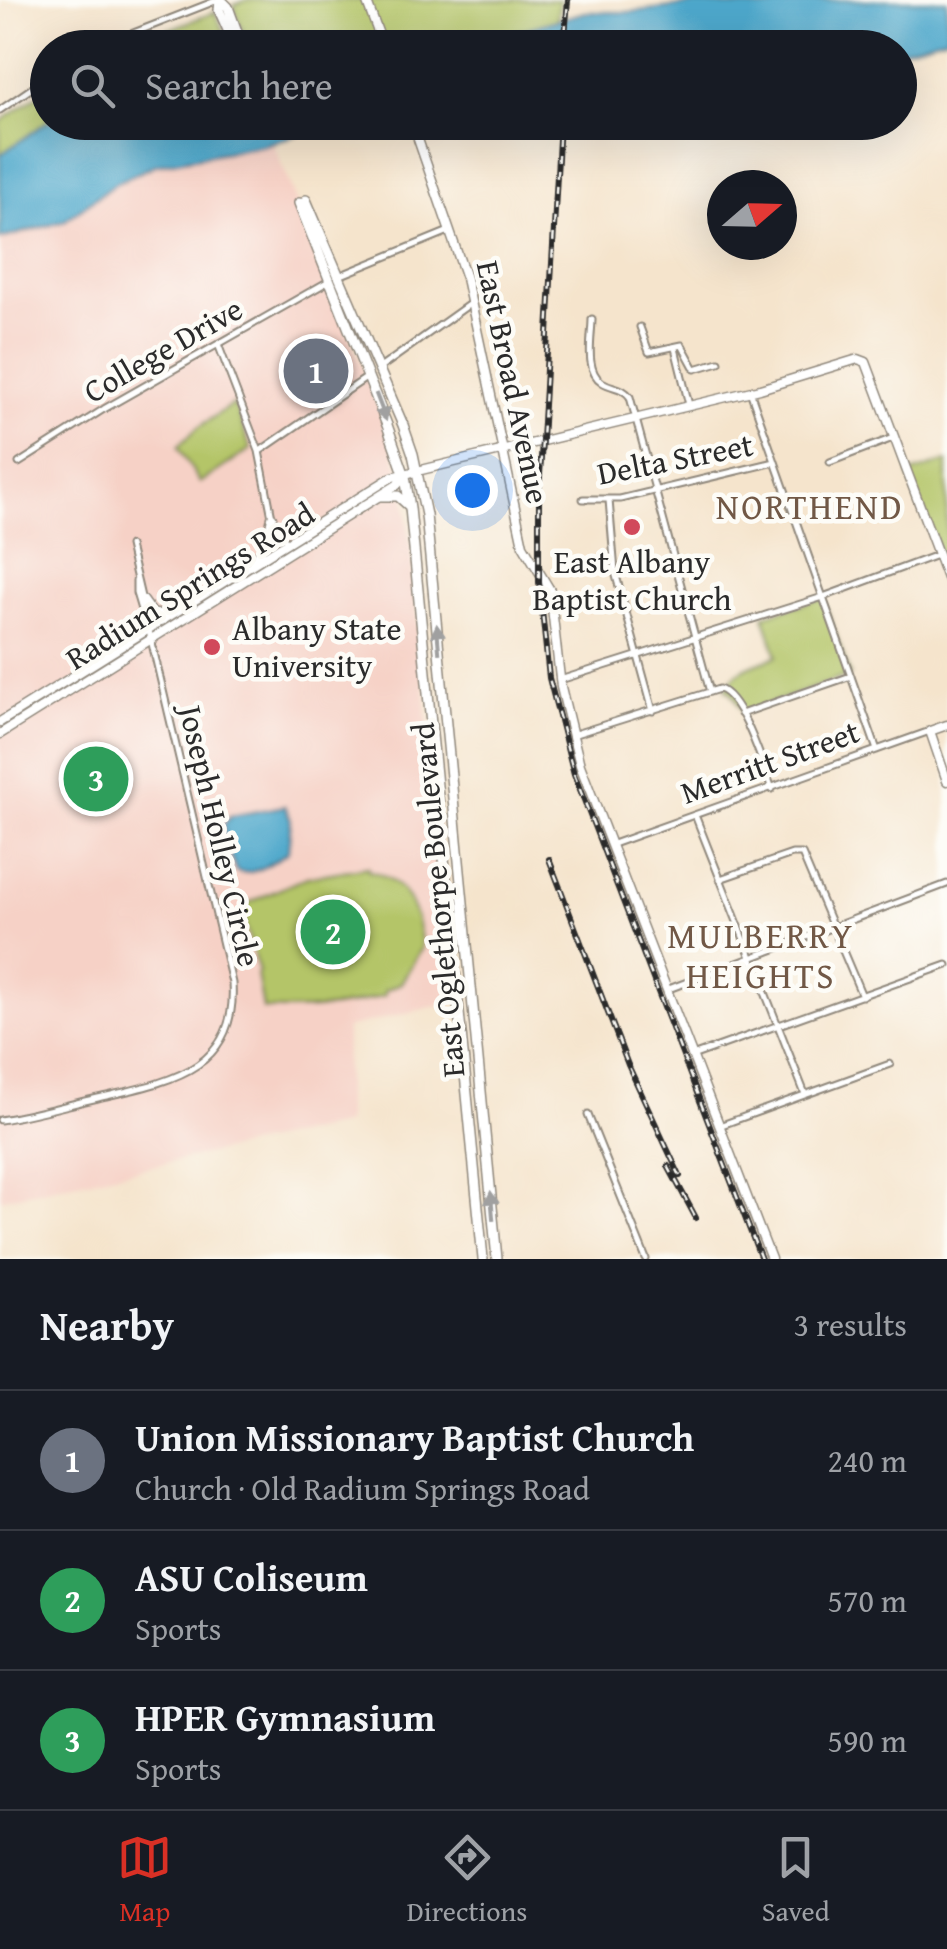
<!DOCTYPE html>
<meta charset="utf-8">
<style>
body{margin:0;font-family:"Gentium Book Plus",serif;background:#20242c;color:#f1f3f6}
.compass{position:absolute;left:707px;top:170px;width:90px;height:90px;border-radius:50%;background:#171b24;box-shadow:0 10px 40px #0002;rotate:70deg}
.you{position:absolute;left:472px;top:490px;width:35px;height:35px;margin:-25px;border:8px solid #fff;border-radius:50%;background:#1a73e8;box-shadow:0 0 0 15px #1a73e833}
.badge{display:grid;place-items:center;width:65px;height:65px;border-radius:50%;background:#d93025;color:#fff;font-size:32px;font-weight:700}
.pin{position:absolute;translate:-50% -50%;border:5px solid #fff;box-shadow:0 2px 10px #0006}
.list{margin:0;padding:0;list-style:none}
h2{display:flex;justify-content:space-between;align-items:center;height:130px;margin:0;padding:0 40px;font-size:42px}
h2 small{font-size:32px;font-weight:400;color:#9ea1a6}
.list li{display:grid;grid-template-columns:65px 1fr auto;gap:30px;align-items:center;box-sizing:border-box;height:140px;padding:0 40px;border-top:2px solid #363941}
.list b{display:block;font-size:38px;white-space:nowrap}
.list p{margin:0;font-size:32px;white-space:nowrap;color:#9ea1a6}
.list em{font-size:32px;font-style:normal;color:#9ea1a6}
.icon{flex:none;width:55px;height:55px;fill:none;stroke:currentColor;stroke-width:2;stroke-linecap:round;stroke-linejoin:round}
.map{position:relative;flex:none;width:947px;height:1259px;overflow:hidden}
.search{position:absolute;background:#171b24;box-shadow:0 10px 40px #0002;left:30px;right:30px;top:30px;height:110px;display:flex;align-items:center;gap:25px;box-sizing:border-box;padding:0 35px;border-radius:55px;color:#9ea1a6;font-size:38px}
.sheet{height:550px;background:#171b24}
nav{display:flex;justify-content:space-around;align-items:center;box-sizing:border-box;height:140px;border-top:2px solid #363941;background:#171b24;font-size:28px;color:#9ea1a6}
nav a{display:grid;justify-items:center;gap:5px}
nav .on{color:#d93025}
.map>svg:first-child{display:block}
</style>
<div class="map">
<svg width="947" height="1259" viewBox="0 0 947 1259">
<rect width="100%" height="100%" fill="#fdfcf7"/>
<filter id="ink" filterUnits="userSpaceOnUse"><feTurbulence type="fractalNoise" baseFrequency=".01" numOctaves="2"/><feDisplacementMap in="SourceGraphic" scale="20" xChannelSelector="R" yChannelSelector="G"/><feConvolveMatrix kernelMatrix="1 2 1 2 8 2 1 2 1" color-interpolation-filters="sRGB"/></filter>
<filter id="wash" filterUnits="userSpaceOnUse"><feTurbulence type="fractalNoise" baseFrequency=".0048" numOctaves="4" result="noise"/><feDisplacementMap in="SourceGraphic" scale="40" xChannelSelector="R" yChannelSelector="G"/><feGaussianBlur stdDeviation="2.25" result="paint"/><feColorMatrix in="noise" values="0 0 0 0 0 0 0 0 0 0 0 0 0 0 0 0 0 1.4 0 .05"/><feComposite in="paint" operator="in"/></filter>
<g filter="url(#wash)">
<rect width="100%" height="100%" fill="#f5e4cc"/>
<path fill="#f6d1c6" d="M273,143L386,427L404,485L456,1001L346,1028V1124L0,1199V239L64,221L117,183L155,165Z"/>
<path fill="#b4c567" stroke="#707849" stroke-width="2.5" d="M247,0H560L557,21C458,55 352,47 248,47L233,5Z
M215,12L231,47L119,48Z
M47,89V122L0,155V122Z
M234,403L251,449L200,483L178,447L195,430Z
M947,461V574L909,474Z
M823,598L850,675L743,713L733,694L726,689C735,667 757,664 777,656L764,615Z
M368,867V871C406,878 419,913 422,948L401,983L384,991L385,995C344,1009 305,1012 263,1009L257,974L259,972L245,924L246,904L307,877Z"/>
<path fill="#4da7cb" stroke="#3c697b" stroke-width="2.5" d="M821,0H947V37L900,50L420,47L487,40L585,12H629L697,4L762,8Z
M47,122H48L334,123L264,145L155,165L116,183L64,221L0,239V155Z
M285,806L291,820L288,852C273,861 254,878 236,871L225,841L224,824L231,816Z"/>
</g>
<g filter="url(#ink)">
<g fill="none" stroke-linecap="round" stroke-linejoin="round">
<g stroke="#90887c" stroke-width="9">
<path id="street" d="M95,48L218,0
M0,110L48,77
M339,276L449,231
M592,319C592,337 584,371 602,382C613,389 622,386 630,397L710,692
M640,327L649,352L682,345L695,369L719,362
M218,344L259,451L272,517L287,543
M675,348L689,405
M380,368L471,303
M750,391L877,750
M260,451L366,378
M830,462L893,438
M19,463L104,409L329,281
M583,499H620L775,462
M609,500L615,572L653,711
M136,581V593L145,623
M560,680L823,597L937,555
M741,714L851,676
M572,735L719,689C742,696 763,765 772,789
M695,815L805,1094
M610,845L930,731
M720,879L792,854H802L862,996
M666,990L947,884
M692,1056L947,965
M588,1115L646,1259
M0,1120C33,1115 66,1105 98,1098C166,1082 238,1072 232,983L129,546
M719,1126L890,1064"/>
</g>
<g stroke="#90887c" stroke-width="11">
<path id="secondary" d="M366,0L384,48
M412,122L466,278L523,545L550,590L561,687L580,765L771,1259
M253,562L267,541L272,517
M143,600L153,614H169
M0,722L392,477L760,389L858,359L866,362L947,578
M947,725L930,731L947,781
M0,734L397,485L405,476"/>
</g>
<g stroke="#90887c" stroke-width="12">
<path id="primary" d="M220,0L219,10L232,39
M221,0L228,7L239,37
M306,200L403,425L413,454L426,515L497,1259
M299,203L387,425L405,476L410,508L483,1259
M381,496H398L409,506"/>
</g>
<use href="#street" stroke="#fff" stroke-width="5"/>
<use href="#secondary" stroke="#fff" stroke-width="8"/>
<use href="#primary" stroke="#fff" stroke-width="9"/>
<g stroke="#2b2b2b" stroke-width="6">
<path id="rail" d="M564,48L568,0
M560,122L539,493V582L549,678L574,774L761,1259
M549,859L628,1065L680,1176
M668,1166L696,1218"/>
</g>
<use href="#rail" stroke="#fdfcf7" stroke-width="2.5" stroke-dasharray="8" stroke-linecap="butt"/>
</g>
<defs><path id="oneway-solid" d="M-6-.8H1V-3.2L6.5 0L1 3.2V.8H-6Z" transform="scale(2.5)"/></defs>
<g fill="#a0a0a0">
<use href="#oneway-solid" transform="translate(381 407) rotate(69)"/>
<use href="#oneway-solid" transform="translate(438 639) rotate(-95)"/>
<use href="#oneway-solid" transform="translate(492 1206) rotate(-95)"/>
</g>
</g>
<g fill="#d1495b" stroke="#fdfcf7" stroke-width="4">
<circle cx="632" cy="527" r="10"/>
<circle cx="212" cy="647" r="10"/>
</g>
<g text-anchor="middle" stroke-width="9" stroke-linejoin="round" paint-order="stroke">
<g font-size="32" fill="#2b2b2b" stroke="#fdfcf7">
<text transform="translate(163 350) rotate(-30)" y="11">College Drive</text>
<text transform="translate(513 382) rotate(78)" y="11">East Broad Avenue</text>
<text transform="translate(675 459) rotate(-11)" y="11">Delta Street</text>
<text transform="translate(190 586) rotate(-32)" y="11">Radium Springs Road</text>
<text transform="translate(770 762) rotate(-20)" y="11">Merritt Street</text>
<text transform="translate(220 836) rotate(77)" y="11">Joseph Holley Circle</text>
<text transform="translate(438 900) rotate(-95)" y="11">East Oglethorpe Boulevard</text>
</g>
<g font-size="32" fill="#2b2b2b" stroke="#fdfcf7">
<text x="632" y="573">East Albany<tspan x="632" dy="37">Baptist Church</tspan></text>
<text x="232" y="640" text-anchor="start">Albany State<tspan x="232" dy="37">University</tspan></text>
</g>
<g font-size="35" letter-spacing="2.5" fill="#715846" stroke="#fdfcf7">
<text x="810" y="519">NORTHEND</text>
<text x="761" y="948">MULBERRY<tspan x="761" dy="40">HEIGHTS</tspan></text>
</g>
</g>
</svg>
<svg class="compass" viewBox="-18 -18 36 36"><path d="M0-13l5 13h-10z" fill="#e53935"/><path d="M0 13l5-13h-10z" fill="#9ea1a6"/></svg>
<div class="you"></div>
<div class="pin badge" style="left:316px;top:371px;background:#6b7280">1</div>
<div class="pin badge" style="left:333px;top:932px;background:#2e9e5b">2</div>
<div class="pin badge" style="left:96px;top:779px;background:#2e9e5b">3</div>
<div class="search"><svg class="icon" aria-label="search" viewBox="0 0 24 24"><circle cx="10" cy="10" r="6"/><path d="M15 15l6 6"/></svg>Search here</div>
</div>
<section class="sheet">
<h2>Nearby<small>3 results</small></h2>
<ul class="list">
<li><span class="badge" style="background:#6b7280">1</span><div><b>Union Missionary Baptist Church</b><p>Church · Old Radium Springs Road</p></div><em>240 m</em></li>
<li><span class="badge" style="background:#2e9e5b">2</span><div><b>ASU Coliseum</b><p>Sports</p></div><em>570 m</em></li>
<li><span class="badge" style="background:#2e9e5b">3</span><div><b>HPER Gymnasium</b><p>Sports</p></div><em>590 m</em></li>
</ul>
</section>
<nav>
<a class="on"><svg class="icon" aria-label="map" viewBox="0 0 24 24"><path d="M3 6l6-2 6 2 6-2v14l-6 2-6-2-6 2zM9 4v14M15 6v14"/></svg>Map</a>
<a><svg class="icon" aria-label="directions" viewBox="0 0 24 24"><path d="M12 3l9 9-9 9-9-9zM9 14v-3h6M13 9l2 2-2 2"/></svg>Directions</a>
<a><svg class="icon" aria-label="saved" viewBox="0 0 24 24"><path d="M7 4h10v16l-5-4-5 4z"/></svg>Saved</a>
</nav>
